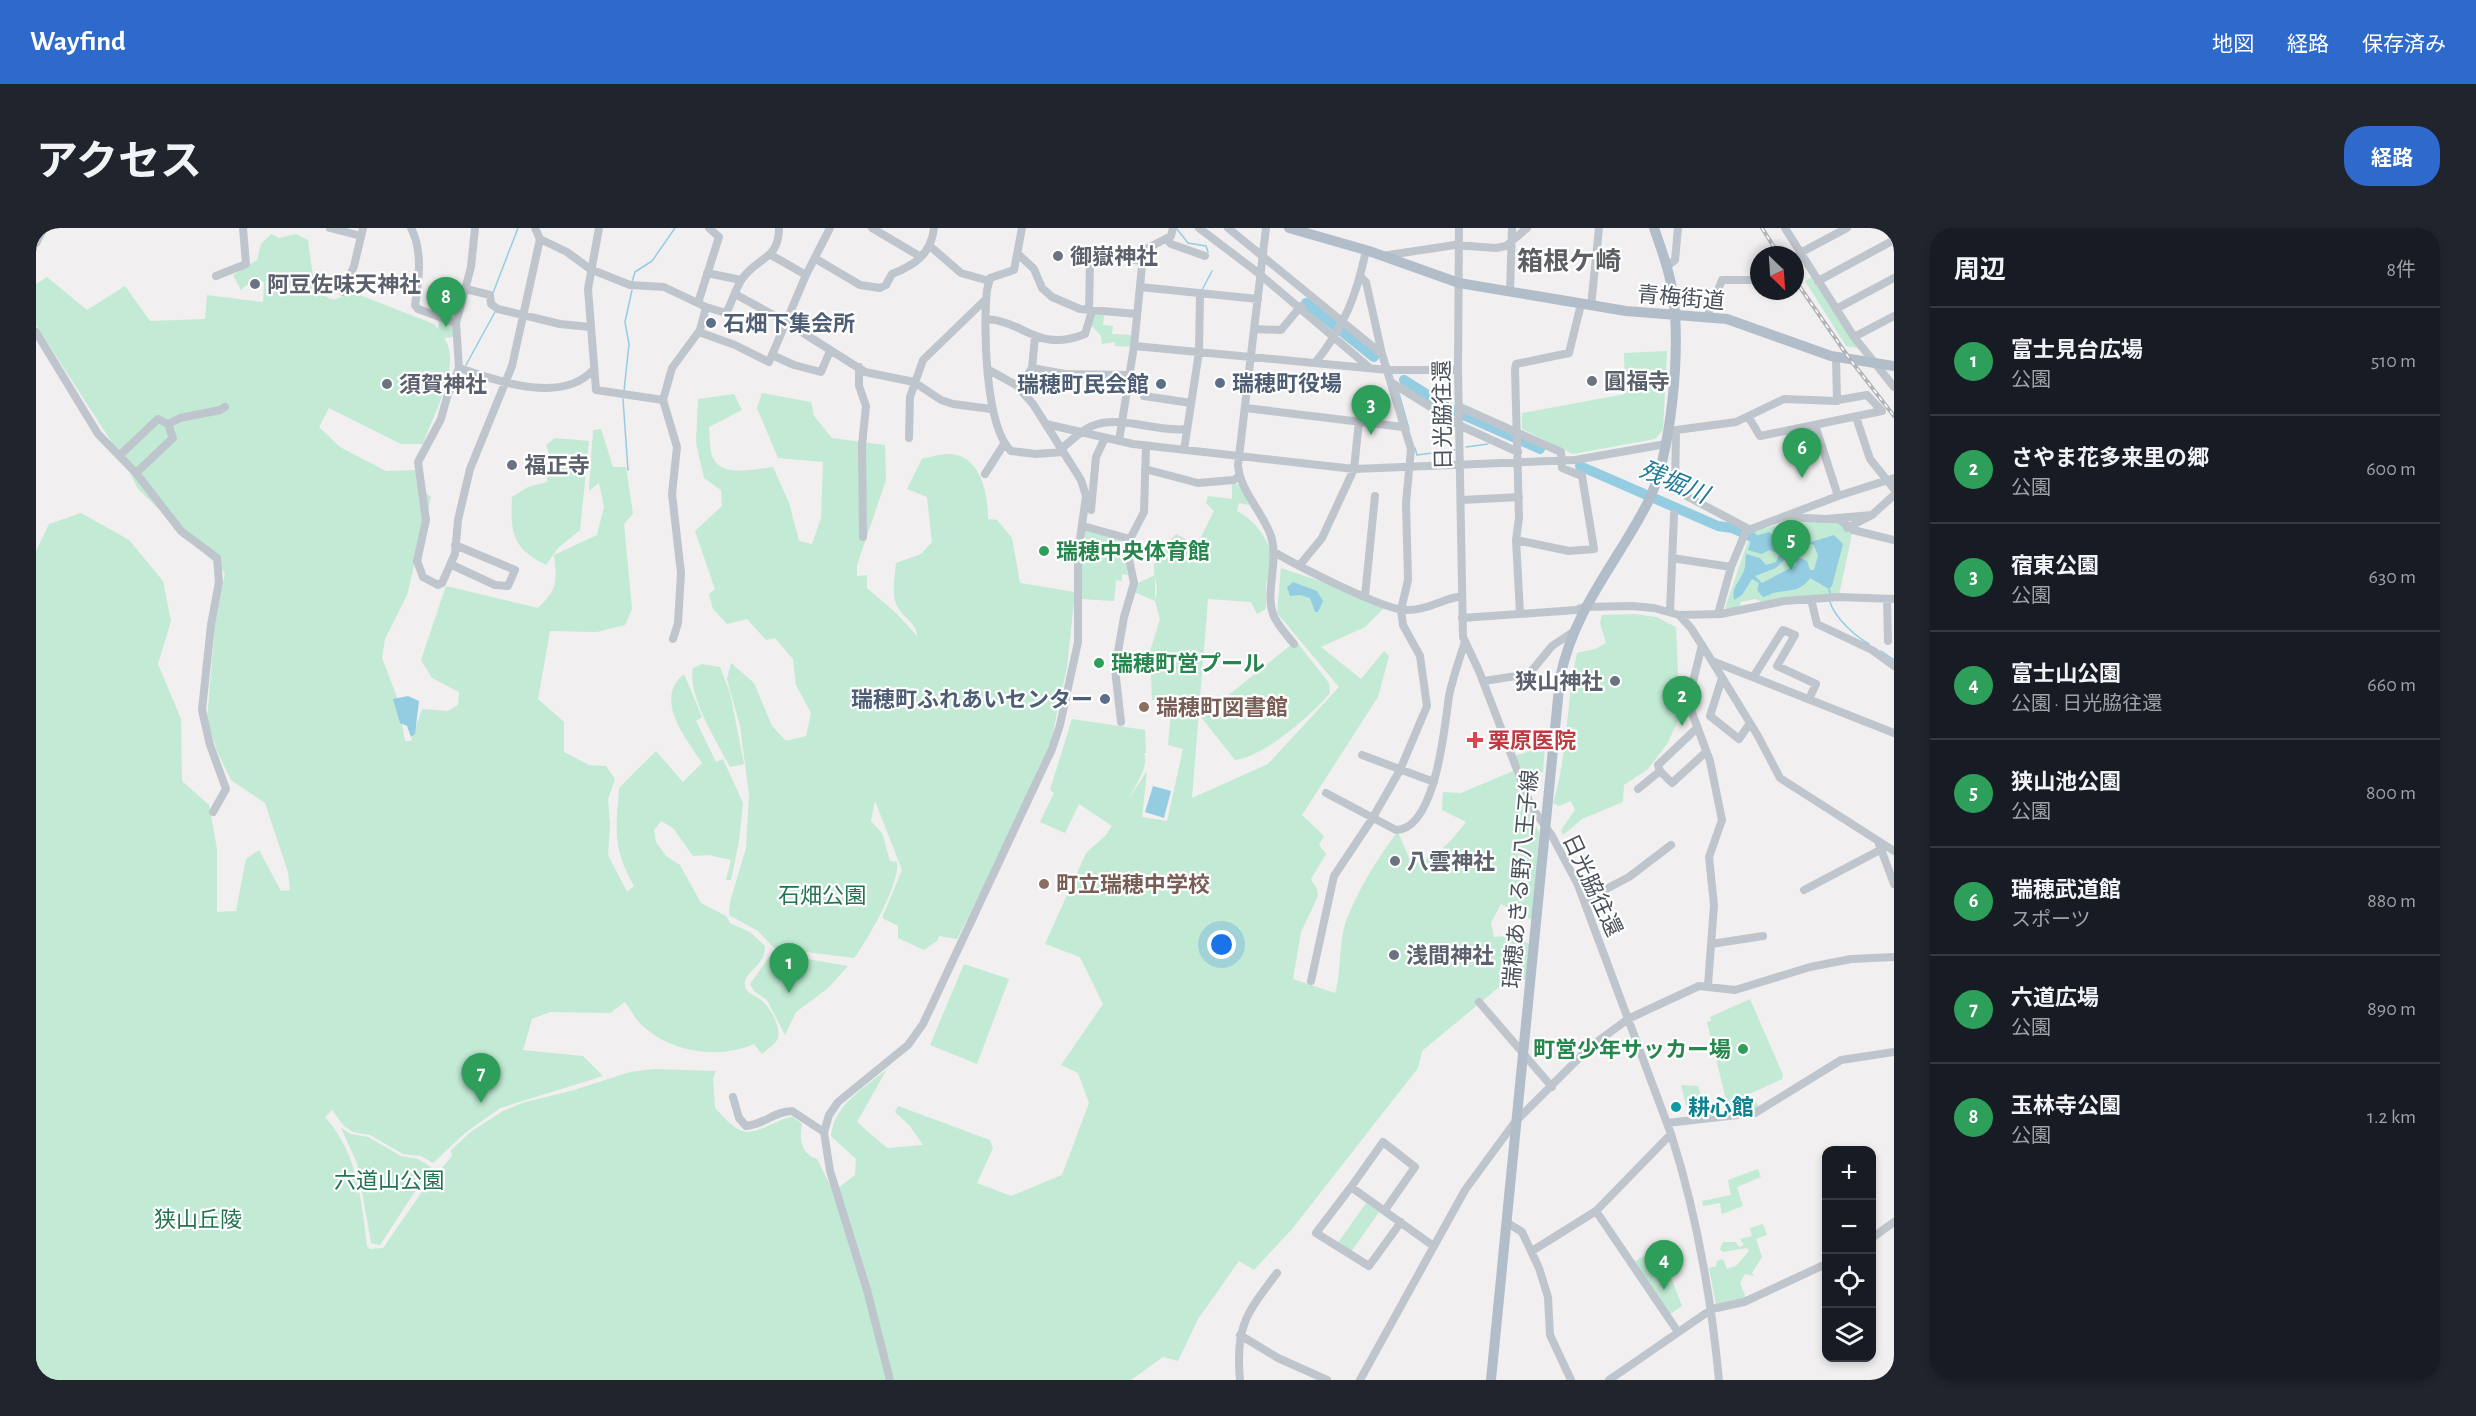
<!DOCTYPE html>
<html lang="ja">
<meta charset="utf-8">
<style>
body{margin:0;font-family:"Alegreya Sans","Noto Sans JP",sans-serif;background:#20242c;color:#f1f3f6}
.controls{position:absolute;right:18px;bottom:18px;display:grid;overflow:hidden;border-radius:12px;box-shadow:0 3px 9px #0003}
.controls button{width:54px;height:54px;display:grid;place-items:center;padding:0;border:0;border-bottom:2px solid #363941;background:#171b24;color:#f1f3f6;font:30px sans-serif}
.compass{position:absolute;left:1714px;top:18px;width:54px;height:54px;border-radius:50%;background:#171b24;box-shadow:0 3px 9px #0003;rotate:155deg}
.you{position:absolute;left:1186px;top:717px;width:21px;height:21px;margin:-15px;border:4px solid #fff;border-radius:50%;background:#1a73e8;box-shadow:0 0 0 9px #1a73e833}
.badge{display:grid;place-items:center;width:39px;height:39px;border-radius:50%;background:#2e6acc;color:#fff;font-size:20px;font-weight:700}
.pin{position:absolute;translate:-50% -50px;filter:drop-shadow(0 2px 3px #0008)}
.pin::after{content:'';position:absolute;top:32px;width:21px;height:18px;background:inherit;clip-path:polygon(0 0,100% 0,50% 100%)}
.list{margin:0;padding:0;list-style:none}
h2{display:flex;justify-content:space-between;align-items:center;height:78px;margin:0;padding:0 24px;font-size:26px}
h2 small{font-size:20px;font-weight:400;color:#9ea1a6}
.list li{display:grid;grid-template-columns:39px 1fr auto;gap:18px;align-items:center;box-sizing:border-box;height:108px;padding:0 24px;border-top:2px solid #363941}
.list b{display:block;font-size:22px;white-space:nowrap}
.list p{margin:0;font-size:20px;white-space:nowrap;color:#9ea1a6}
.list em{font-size:20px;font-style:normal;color:#9ea1a6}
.icon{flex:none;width:33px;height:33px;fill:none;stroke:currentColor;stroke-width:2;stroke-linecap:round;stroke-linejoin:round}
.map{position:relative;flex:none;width:1858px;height:1152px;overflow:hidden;border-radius:24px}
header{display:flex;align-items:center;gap:36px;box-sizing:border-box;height:84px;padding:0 30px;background:#2e6acc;color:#fff}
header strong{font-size:28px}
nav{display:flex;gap:33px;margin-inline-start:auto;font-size:21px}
.intro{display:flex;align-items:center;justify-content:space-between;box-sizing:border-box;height:144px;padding:0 36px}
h1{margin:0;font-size:42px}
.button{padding:15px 27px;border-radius:24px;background:#2e6acc;color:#fff;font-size:21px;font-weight:700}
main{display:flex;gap:36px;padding:0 36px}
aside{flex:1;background:#171b24;border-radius:24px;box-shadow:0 3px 9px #0003}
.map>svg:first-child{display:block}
</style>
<header>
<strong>Wayfind</strong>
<nav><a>地図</a><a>経路</a><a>保存済み</a></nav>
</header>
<div class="intro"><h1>アクセス</h1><a class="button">経路</a></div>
<main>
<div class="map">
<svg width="1858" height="1152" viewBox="0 0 1858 1152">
<rect width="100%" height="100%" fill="#f1efef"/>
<path fill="#c2ead4" d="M235,6L243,10L260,6L272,12L279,64L298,72L316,64L398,96L402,101L403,91L417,96L418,109L408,110C427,136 396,189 387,216H365L293,180L283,199L304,219L350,243L382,242L385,262L395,269L371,367L349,411L346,430L361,469L369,513H375L386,481L412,483L422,477L423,464L396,450L385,432L410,358L502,380C522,361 521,354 518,327L561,307L568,279L563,255L553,263L557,202L565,201L577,239H590L597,286L588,296L596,381L589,397L561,404L514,403L502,471L528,494V524L553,537L570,538L579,551L572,571L574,596L572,627L591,664L598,658C576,618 580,604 583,560L620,523L647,554L666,535C650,510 617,471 648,446L666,489L660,493L680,534L687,531L707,575L703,613L695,652H690L695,632L673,627L657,628L637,600L625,593L618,602L620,614L630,628L644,637L665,675L690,688L694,695L714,704L729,718C730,738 707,744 709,757C709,765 720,768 725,772C734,779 745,798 742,810C740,816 730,822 726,826L718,816C684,831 638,825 609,800C601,794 595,782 589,774L574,785L514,784L496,791L487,822L547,828L567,848L464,880L429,905L397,935L385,928L367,926L334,907L317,904L308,898L296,882L289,889C322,926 325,971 331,1018L334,1021L347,1020L390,958L416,928L415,922L436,903L467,883L489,874L535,863L594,844L617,841L680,843L677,850L679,880C686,887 695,898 704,902C719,910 741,890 757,889L766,896C763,911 765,926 781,931L795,959L805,958L819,947L820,931L795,908C798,876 829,860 851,841L821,894L851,920L887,917L874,898L859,884L862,878L954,912L957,920L941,955L975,968L1026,947L1053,875L1042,845L1025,837L1067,776L1044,729L1009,716L1050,625L1069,608L1076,598L1043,576L1029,605L1004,594L1018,565L1014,562L1036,491L1109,502L1110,525H1108C1114,539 1096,563 1089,576L1111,543L1106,589L1131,593L1147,521L1132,517L1136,473L1116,472L1114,423L1124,391L1119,373L1098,364L1100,356L1119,347V372C1124,357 1117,350 1118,338C1120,326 1131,315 1140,306L1161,317L1178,283L1170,275L1172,268L1196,271V254L1206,258L1213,277L1203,275L1201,283C1222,294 1229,310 1239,331L1230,355V381L1221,386L1215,374L1172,371L1156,570L1232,536L1303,459L1241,385L1245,340L1304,360L1348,380L1329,399L1285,419L1325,451L1348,423L1353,428L1342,469L1266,587L1288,608L1283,617L1290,626L1275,651L1281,661L1282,668L1265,704L1257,751L1299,765C1305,745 1303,725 1307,705C1312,678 1344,625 1362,604L1376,637C1404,626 1412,617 1430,594L1406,582L1407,564L1425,565L1477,543L1503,605L1498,693L1465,676L1455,695L1458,709L1480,707L1496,718L1493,751L1468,755L1386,823L1382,840L1256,1001L1218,1042L1203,1033L1162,1091L1142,1133L1127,1129L1095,1152H0V323L13,296L45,285L93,312L127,353L135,393L122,436L145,491L146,553L173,577L181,621V684L200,683L210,631L223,622L245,663L254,662L252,644L229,575L195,552L181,523L171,491L179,397L189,345L102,261L88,233L0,97V56L11,49L51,82L89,58L114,93L169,91L171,67L227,74L228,54L216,53L205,62L197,47L221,32L225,16Z
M1776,49L1822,120L1810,118L1769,53Z
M1059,86L1068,87L1067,97L1077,98L1076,106L1098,107L1096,119L1079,118V114L1066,116L1065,108L1055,97Z
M1631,123L1627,202L1619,211L1537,226L1486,201V185L1589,166L1588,125Z
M726,165L775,174L778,188L796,210L849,217L850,252L821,337V348L831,347V360L860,385L881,408C881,395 867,390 861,378C855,366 859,348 860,335L885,326L896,314L891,269L871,261L886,231C898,228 912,223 924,228C947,237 952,270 952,291L961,292L976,310L984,355L1039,364L1031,439L1015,513L963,630L921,711L903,708L901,713L888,722L862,710V698L846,690L866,642L839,573L835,593L846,605L854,633L861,634C865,654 831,713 818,730L738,720L722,703L693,687L694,674L710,620L713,566L704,498L691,451L695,435L718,455L736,498L750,513L770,508L775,485L760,457L757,431L739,410L730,412L711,391L691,396L677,381L673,366L679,361L659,303L686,278L685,262L668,250L660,215L662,171L698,166L706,182L673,199C674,208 673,224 678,232C688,249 721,241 737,239L753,275L763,313L776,316L785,290L787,234L742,230L721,180Z
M519,210L553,213L544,302L522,320L510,337C477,321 474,305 476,269L492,259L511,254L513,225L510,217Z
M1760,292L1802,293L1816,306L1803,367L1727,374L1719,371L1705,374L1704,379L1693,382L1689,380L1715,304Z
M1048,302L1085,312L1092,347L1086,346V353L1080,352L1078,373L1044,371V326Z
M1599,386L1620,389L1640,399L1644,489L1631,516L1612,541L1588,557L1587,574L1546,591L1527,607L1525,602L1539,582L1535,573L1523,578L1517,575C1532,527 1530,474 1541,425L1559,421L1570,415L1564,395L1566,387Z
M1260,413L1293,455L1294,465C1276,487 1226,530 1199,532L1165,489Z
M666,436L684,439L694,465L708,536L694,539C681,514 651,467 657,440Z
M1509,518L1507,544L1485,550L1478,528Z
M736,725L812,738L791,761L760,784L749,807L731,772L718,763L714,756Z
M928,736L973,751L941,836L894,817Z
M1714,771L1747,847L1746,851L1694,875L1718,869L1723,880L1715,883L1693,884L1671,794L1675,793L1674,789Z
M1645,857L1662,858L1670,882H1677L1678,885L1656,889L1654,881H1651Z
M305,900L315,906L332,909L365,928L382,931L395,939L344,1017L335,1015L321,935Z
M1722,941L1725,949L1701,959L1707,978L1686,986L1684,975L1667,978L1666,973L1695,967L1692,952Z
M1330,975L1343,984L1315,1024L1302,1015Z
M1727,996L1731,1007L1720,1011L1726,1029L1716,1045L1718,1048L1709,1046L1704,1055L1710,1070L1680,1077L1673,1040L1680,1038L1681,1033L1687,1031L1691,1041L1700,1038L1713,1023L1711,1020L1687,1024L1684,1021L1687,1014H1700L1703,1019L1708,1017L1704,1011L1716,1008L1714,1000Z
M1619,1022L1634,1047L1646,1078L1633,1087L1596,1035Z"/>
<path fill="#94cde2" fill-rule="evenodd" d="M1733,304L1755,320L1798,307L1807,316L1796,358L1793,361L1774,350C1765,363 1756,362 1742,364C1737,364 1733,368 1727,369L1721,362L1723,355L1716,351L1706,367L1698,372C1695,361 1703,354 1707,345C1710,339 1709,332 1710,326L1724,330L1730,337L1740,334L1743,327L1741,325L1733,322L1726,326L1712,322L1716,309ZM1773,316L1778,317L1782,328L1778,342H1774L1771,333L1756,327L1759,322ZM1752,328L1760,332V337L1726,355L1719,348L1740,340Z
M1257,354L1281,363L1287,373L1282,384H1279L1274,370L1264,367L1254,368L1251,359Z
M372,468L383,473L379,506L375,509L371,498L364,495L357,471Z
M1117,558L1135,563L1128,590L1109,584Z"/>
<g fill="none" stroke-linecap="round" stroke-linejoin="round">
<path stroke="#94cde2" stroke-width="1.5" d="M1141,1L1152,15L1170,18L1172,24
M596,54L599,44L616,33L639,0
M1166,62L1176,43
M457,65L482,0
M430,137L459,84
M1364,157L1368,152
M1362,162L1373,201
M588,163L593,116L589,94L596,62
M587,171L592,242
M1430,219L1452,216
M1379,220L1381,227L1419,222
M1793,361L1794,366
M1794,374C1799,390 1819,408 1833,416
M1845,423L1858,432"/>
<path stroke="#94cde2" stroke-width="10" d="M1270,75L1338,129
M1368,152L1414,181L1504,221
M1544,238L1682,298L1696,300L1716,309"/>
<path stroke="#bfc5cc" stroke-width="8" d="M294,0L325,8
M375,0C387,23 383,52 379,77L382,81L420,95
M439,0L435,39L420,95L423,140L411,169L405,191L382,234L390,292L381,333L387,349L402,357L406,355L419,326L422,292L434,241L476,138L504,11
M499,0L504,11L531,24L554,41L594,57L628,59L670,79L690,85C696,75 699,61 706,51C721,29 743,32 743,0
M563,0L552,61L560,162L627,172
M836,0L885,29
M986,0L978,42L954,50L951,62C947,98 949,198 975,223L1000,226L1027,224
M1163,0L1221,44L1334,140
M1192,0L1346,126
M1230,0L1202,237C1204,263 1226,283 1235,308C1243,334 1229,363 1237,386C1241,397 1251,407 1258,416
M1423,0L1422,142L1427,409L1443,443L1495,578L1516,608L1542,657L1635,906C1661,987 1675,1068 1683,1152
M1749,0L1818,109L1858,159
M1131,11L1135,16L1169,28
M0,15L8,0
M895,19L925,45L953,53
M1764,25L1811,0
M982,26L998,41L1006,60L1016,69L1044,81L1101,86
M735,27L770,47
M1346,28L1419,17L1460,20L1470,18L1491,0
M780,31L824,57L844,60L850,57L856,46C879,37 895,26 898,0
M1630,39L1639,32L1642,0
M671,45L705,52
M180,48L210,36L207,0
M1782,53L1858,12
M1104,59L1222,71
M430,61L454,67L455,76L462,81L524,96L554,99
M307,64L318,38L327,0
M1474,64L1476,0
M699,66L750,94L829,144L878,154L905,172L917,176L955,181
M662,75L682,12L683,9L673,0
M1555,78L1563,0
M1800,81L1858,50
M1053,82L1054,34L1068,28L1106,33
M1671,89L1686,52H1723
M951,91C990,94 1002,125 1049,106L1056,83
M1218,101L1245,102L1265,78
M0,104L62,206L100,245L145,303L181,330L183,354L175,397L166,482L174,517L190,561L177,584
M663,104L699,117L733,134L770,47L794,0
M1818,109L1858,88
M1098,118L1352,142H1422
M736,127L758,137L785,144L794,123
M1279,135C1308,99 1321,67 1330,22
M823,139V158L830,178L826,217L827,309
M423,140C461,153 527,177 558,141
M996,140L1029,146L1093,147
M1356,155L1425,198L1482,224
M983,160L996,140L999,109
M1108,168L1155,175
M1424,179L1525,224L1526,240L1546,248L1558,321L1533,323L1480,312
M1210,180L1367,199
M1820,189L1834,231L1858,261
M1713,190L1724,208L1846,183L1831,167L1802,172
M132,196L144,190L184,182L189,179
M1010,196L1097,216L1318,241L1539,232L1630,216
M1633,203L1700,194L1748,171L1801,173L1800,129
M1640,203L1639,262L1713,301
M873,210L874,169L887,132L950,71
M1083,213L1098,118L1107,28L1112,20L1135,8L1137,0
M1025,221C1035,213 1044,203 1056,198C1084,186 1121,205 1150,201
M1148,222L1163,124L1164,66
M84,227L122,191L132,196L137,210L100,245
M1109,241L1162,255L1198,252L1203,248
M949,246L968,216
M1802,268L1858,250
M1426,272L1483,269
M1055,282L1060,229L1069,210
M1751,289L1790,291L1836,287
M1801,290L1817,302L1858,312
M1047,298L1094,311
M1811,300L1836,287L1858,267
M1238,324C1262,338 1344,380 1368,382C1390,383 1406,371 1426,368
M1636,330L1695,339
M416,337L459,357L472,358L479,342L419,317
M1263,338L1286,310L1318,241L1323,193
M1329,368L1339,268
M1775,371L1781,396L1836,422L1858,438
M1851,371L1852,413
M1634,384L1638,286
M1484,385L1480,312L1483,290L1479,141L1480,136L1533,125L1545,76
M1682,386L1695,339L1710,303L1802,268L1779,197
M1643,387L1685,386L1748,373L1803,369L1858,371
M1426,390L1540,382L1548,379L1596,378L1618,380L1643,387L1655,400L1676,433L1722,508L1744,550L1858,623
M637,411L642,395L645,345L636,266L641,219L627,172L636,140L664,102L670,79
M1666,417L1652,474L1674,533L1686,592L1673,629L1678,677L1672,757
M1676,433L1858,505
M1718,448L1747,402L1759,407L1741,438L1780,456L1773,471
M1686,450L1674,488L1703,511L1714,495
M1448,453L1493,446L1516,418L1537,404
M1085,494L1079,441L1088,389L1098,355L1092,326L1094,311L1108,284L1110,218
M1326,527L1398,554
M1624,543L1636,555L1670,524
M1602,561L1624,543L1622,537L1661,500
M1290,565L1360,602C1400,602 1409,496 1413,468C1417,449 1423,432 1429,414
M1843,616L1858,656
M1768,662L1846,621
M1549,672L1593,649L1635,617
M1675,716L1727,708
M1275,753L1298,648L1336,591L1364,542L1391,478L1384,428L1367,397L1365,382L1372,352L1370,275L1375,221L1346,126L1330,54L1325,49
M1443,774L1516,859
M697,869L703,890L710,898C727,897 739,883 756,883L788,904
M1631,895L1719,885L1805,832L1858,824
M1315,959L1347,914L1379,939L1349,982
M1560,983L1642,1104
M1365,994L1333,1038L1280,1005L1315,959L1396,1017
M1470,994L1486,1004L1503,1040L1512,1069L1514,1107L1535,1152
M1836,1010L1858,994
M1496,1023L1560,983L1635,906
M1204,1107L1242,1130L1291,1152
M854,1152L831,1062L794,943L788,904L793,887L802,874L872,817L887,796L1016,521L1024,497L1042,414V326L1050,268L1045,252L997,176L980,157L953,142
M1204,1152C1199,1099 1210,1086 1241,1045
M1324,1152L1429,962L1479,894L1554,819L1592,791L1663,758L1699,762L1774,739L1815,731L1858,729
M1573,1152L1676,1081L1708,1074L1790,1036"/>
<path stroke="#b2bdca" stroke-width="10" d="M1253,0L1333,23L1423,55L1590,83L1691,91L1795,128L1858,138
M1455,1152L1524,450C1538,381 1580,336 1611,276C1636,228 1646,114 1636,61C1633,41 1625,20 1618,0"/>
<g stroke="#b2b4b8" stroke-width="4">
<path id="rail" d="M1726,0L1743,27
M1759,52L1813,130L1858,188"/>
</g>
<use href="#rail" stroke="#fff" stroke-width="1.5" stroke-dasharray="4.5" stroke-linecap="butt"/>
</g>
<g fill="#6b7280" stroke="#fff" stroke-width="2">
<circle cx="1022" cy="28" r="6"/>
<circle cx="219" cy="56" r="6"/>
<circle cx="1556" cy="153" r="6"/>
<circle cx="351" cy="156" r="6"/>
<circle cx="476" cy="237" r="6"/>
<circle cx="1579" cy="453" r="6"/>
<circle cx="1359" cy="633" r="6"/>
<circle cx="1358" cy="727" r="6"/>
</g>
<g fill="#5c6f8a" stroke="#fff" stroke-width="2">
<circle cx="675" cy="95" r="6"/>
<circle cx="1184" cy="155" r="6"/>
<circle cx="1125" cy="156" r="6"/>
<circle cx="1069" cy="471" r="6"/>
</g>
<g fill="#2e9e5b" stroke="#fff" stroke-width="2">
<circle cx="1008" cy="323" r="6"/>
<circle cx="1063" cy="435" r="6"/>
<circle cx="1707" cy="821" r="6"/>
</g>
<g fill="#8d6e63" stroke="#fff" stroke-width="2">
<circle cx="1108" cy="479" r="6"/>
<circle cx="1008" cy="656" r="6"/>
</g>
<path fill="#e0444e" stroke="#fff" stroke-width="2" d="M1436 503h6v6h6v6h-6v6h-6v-6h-6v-6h6z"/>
<circle fill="#0f9aa8" stroke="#fff" stroke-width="2" cx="1640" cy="879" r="6"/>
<g text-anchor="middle" stroke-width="4.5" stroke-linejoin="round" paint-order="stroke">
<g font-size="22" font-weight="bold" fill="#5b616d" stroke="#fff" text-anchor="start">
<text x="1034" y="36">御嶽神社</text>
<text x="231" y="64">阿豆佐味天神社</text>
<text x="1568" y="161">圓福寺</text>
<text x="363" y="164">須賀神社</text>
<text x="488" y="245">福正寺</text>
<text x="1567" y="461" text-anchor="end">狭山神社</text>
<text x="1371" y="641">八雲神社</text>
<text x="1370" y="735">浅間神社</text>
</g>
<g font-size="22" fill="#49515a" stroke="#fff">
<text transform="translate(1645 69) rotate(5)" y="8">青梅街道</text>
<text transform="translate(1406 187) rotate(-91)" y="8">日光脇往還</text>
<text transform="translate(1484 651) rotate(-85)" y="8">瑞穂あきる野八王子線</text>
<text transform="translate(1557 657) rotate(65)" y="8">日光脇往還</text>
</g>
<g font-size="22" font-weight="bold" fill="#4e5e75" stroke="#fff" text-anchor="start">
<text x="687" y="103">石畑下集会所</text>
<text x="1196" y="163">瑞穂町役場</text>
<text x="1113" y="164" text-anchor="end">瑞穂町民会館</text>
<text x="1057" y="479" text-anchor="end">瑞穂町ふれあいセンター</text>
</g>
<g font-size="22" font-weight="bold" fill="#27864d" stroke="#fff" text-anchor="start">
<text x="1020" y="331">瑞穂中央体育館</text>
<text x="1075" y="443">瑞穂町営プール</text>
<text x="1695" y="829" text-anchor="end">町営少年サッカー場</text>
</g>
<g font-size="22" font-weight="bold" fill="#785e54" stroke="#fff" text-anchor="start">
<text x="1120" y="487">瑞穂町図書館</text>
<text x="1020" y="664">町立瑞穂中学校</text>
</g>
<g font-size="22" font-weight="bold" fill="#be3a42" stroke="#fff" text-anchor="start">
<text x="1452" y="520">栗原医院</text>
</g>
<g font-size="22" fill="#22734f" stroke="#fff">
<text x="786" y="675">石畑公園</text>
<text x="353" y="960">六道山公園</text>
<text x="162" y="999">狭山丘陵</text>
</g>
<g font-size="22" font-weight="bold" fill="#0d838f" stroke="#fff" text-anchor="start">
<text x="1652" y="887">耕心館</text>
</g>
<g font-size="24" font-style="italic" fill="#1d7899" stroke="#fff">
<text transform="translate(1638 254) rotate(23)" y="8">残堀川</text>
</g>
<g font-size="26" font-weight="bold" fill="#5c5f63" stroke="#fff">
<text x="1533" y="42">箱根ケ崎</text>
</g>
</g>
</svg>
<div class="controls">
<button>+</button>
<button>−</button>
<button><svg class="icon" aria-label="locate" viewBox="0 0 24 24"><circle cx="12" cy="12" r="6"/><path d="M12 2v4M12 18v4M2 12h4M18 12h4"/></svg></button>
<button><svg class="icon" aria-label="layers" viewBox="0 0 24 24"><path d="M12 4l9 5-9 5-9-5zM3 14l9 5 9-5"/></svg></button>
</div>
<svg class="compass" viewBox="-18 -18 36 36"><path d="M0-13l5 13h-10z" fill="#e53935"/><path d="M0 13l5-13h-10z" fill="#9ea1a6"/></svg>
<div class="you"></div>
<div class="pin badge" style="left:753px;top:765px;background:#2e9e5b">1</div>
<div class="pin badge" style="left:1646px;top:498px;background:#2e9e5b">2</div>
<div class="pin badge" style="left:1335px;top:207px;background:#2e9e5b">3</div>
<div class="pin badge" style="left:1628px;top:1062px;background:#2e9e5b">4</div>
<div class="pin badge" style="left:1755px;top:342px;background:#2e9e5b">5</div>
<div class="pin badge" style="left:1766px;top:250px;background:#2e9e5b">6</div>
<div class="pin badge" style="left:445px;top:875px;background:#2e9e5b">7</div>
<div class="pin badge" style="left:410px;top:99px;background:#2e9e5b">8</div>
</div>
<aside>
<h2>周辺<small>8件</small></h2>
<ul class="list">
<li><span class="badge" style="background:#2e9e5b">1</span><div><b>富士見台広場</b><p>公園</p></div><em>510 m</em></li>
<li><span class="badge" style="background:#2e9e5b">2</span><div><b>さやま花多来里の郷</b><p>公園</p></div><em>600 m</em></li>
<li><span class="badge" style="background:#2e9e5b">3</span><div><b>宿東公園</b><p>公園</p></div><em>630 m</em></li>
<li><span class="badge" style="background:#2e9e5b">4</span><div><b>富士山公園</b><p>公園 · 日光脇往還</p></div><em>660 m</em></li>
<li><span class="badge" style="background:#2e9e5b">5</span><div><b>狭山池公園</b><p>公園</p></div><em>800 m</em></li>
<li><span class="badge" style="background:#2e9e5b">6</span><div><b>瑞穂武道館</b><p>スポーツ</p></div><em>880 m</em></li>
<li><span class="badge" style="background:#2e9e5b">7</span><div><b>六道広場</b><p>公園</p></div><em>890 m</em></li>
<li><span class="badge" style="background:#2e9e5b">8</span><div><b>玉林寺公園</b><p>公園</p></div><em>1.2 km</em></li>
</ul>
</aside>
</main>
